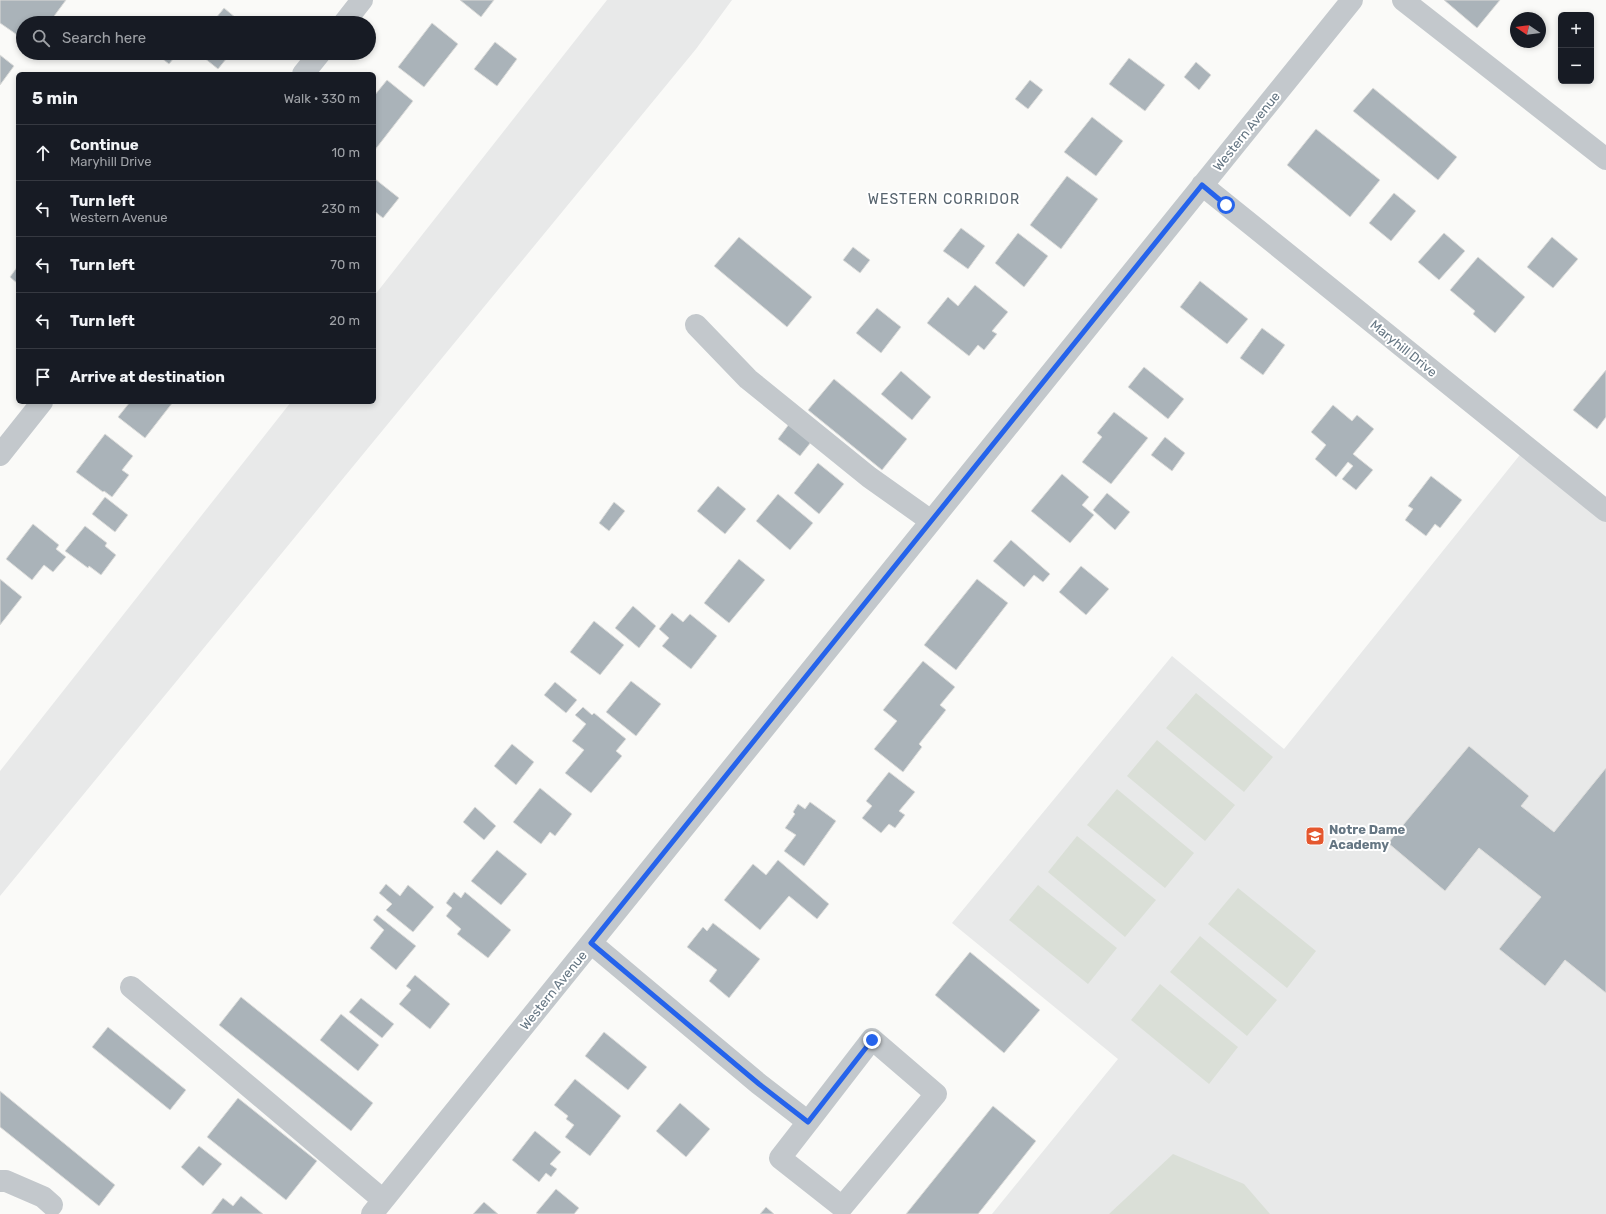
<!DOCTYPE html>
<meta charset="utf-8">
<style>
body{margin:0;font-family:Rubik,sans-serif;background:#20242c;color:#f1f3f6}
.controls{position:absolute;right:12px;top:12px;display:grid;overflow:hidden;border-radius:6px;box-shadow:0 2px 6px #0003}
.controls button{width:36px;height:36px;display:grid;place-items:center;padding:0;border:0;border-bottom:1px solid #363941;background:#171b24;color:#f1f3f6;font:20px sans-serif}
.compass{position:absolute;left:1510px;top:12px;width:36px;height:36px;border-radius:50%;background:#171b24;box-shadow:0 2px 6px #0003;rotate:283deg}
.stop{position:absolute;width:12px;height:12px;margin:-9px;border:3px solid #2563eb;border-radius:50%;background:#fff}
.stop.end{background:#2563eb;border-color:#fff;box-shadow:0 1px 4px #0008}
.list{margin:0;padding:0;list-style:none}
h2{display:flex;justify-content:space-between;align-items:center;height:52px;margin:0;padding:0 16px;font-size:17px}
h2 small{font-size:13px;font-weight:400;color:#9ea1a6}
.list li{display:grid;grid-template-columns:26px 1fr auto;gap:12px;align-items:center;box-sizing:border-box;height:56px;padding:0 16px;border-top:1px solid #363941}
.list b{display:block;font-size:15px;white-space:nowrap}
.list p{margin:0;font-size:13px;white-space:nowrap;color:#9ea1a6}
.list em{font-size:13px;font-style:normal;color:#9ea1a6}
.icon{flex:none;width:22px;height:22px;fill:none;stroke:currentColor;stroke-width:2;stroke-linecap:round;stroke-linejoin:round}
.map{position:relative;flex:none;width:1606px;height:1214px;overflow:hidden}
.search{position:absolute;background:#171b24;box-shadow:0 2px 6px #0003;left:16px;top:16px;width:360px;height:44px;display:flex;align-items:center;gap:10px;box-sizing:border-box;padding:0 14px;border-radius:22px;color:#9ea1a6;font-size:15px}
.panel{position:absolute;background:#171b24;box-shadow:0 2px 6px #0003;left:16px;top:72px;width:360px;height:332px;border-radius:6px}
.map>svg:first-child{display:block}
</style>
<div class="map">
<svg width="1606" height="1214" viewBox="0 0 1606 1214">
<rect width="100%" height="100%" fill="#fafaf8"/>
<path fill="#e8e9e9" d="M607,0H732L696,49L0,896V771L291,402H374V296Z
M1527,446L1606,511V1214H992L1118,1059L952,923L1172,656L1284,749Z"/>
<path fill="#dadfd7" d="M1196,693L1273,757L1244,792L1166,728Z
M1157,740L1235,805L1205,841L1127,776Z
M1117,789L1194,853L1165,888L1087,825Z
M1077,836L1156,900L1125,937L1048,872Z
M1038,885L1117,948L1088,984L1009,920Z
M1238,888L1316,951L1287,988L1208,924Z
M1200,936L1277,1000L1247,1036L1170,972Z
M1160,984L1238,1047L1209,1084L1131,1020Z
M1173,1154L1244,1184L1270,1214H1109Z"/>
<path fill="#aab3b9" stroke="#dcdcda" d="M0,0H66L49,23H23V39L0,23Z
M460,0H494L481,17Z
M1444,0H1500L1477,28Z
M224,8L242,23H212Z
M432,23L458,44L424,87L398,67Z
M495,42L517,59L497,86L474,69Z
M155,53H178L169,64Z
M198,53H231L218,69Z
M0,55L14,66L0,85Z
M1129,58L1165,85L1145,111L1109,84Z
M1196,62L1211,75L1199,90L1184,77Z
M387,80L413,101L374,151V96Z
M1030,80L1043,90L1028,109L1015,99Z
M1373,88L1457,157L1438,180L1353,111Z
M1092,117L1123,141L1096,176L1064,152Z
M1316,129L1380,180L1350,217L1287,165Z
M1067,176L1098,199L1061,249L1030,225Z
M375,179L399,198L383,218L374,211Z
M1394,193L1416,211L1391,241L1369,223Z
M961,228L985,246L968,269L943,251Z
M1018,233L1048,256L1024,287L995,263Z
M1444,233L1465,251L1439,280L1418,262Z
M739,237L812,297L787,327L714,266Z
M1552,237L1578,259L1553,288L1527,267Z
M853,247L870,260L860,273L843,260Z
M1478,257L1525,297L1495,333L1473,314L1475,311L1450,290Z
M18,266V284L10,277Z
M1200,281L1248,319L1227,344L1180,307Z
M975,285L1008,312L992,331L997,334L984,350L978,345L969,356L927,323L948,297L958,306Z
M877,308L901,327L881,353L856,333Z
M1262,328L1285,345L1263,375L1240,358Z
M1144,367L1184,399L1168,419L1128,387Z
M1606,370V417L1597,429L1573,410Z
M901,371L931,397L912,420L881,394Z
M834,379L907,439L882,470L808,410Z
M130,402H173L145,438L118,417Z
M1333,405L1352,421L1357,415L1374,429L1353,454L1373,470L1356,490L1342,479L1353,466L1348,462L1336,477L1315,459L1326,445L1311,432Z
M1114,412L1148,438L1111,484L1082,462L1102,437L1097,433Z
M792,420L815,437L800,456L778,439Z
M105,434L133,456L122,470L129,475L112,497L104,491L103,492L76,472Z
M1165,437L1185,453L1172,471L1151,455Z
M818,463L844,484L819,514L794,493Z
M1062,474L1089,497L1082,505L1094,515L1070,543L1031,511Z
M1431,476L1462,500L1440,528L1435,524L1426,536L1405,520L1413,509L1408,506Z
M718,486L746,509L725,534L697,511Z
M1107,493L1130,512L1115,530L1093,510Z
M778,494L813,523L790,550L756,521Z
M105,497L128,515L115,532L92,514Z
M614,502L625,511L609,531L599,523Z
M33,524L59,545L56,549L66,557L53,572L44,565L32,580L6,559Z
M85,526L107,543L105,546L116,555L101,575L89,566L88,568L65,551Z
M1011,540L1050,574L1043,582L1034,575L1024,587L993,561Z
M739,559L765,580L729,623L704,603Z
M1081,566L1109,589L1086,615L1059,592Z
M0,579L22,597L0,625Z
M977,579L1008,603L956,670L924,645Z
M633,606L656,626L639,648L615,628Z
M672,613L683,622L690,614L717,636L691,669L662,646L669,638L659,629Z
M594,621L624,645L600,675L570,652Z
M923,661L955,687L940,705L946,710L919,744L922,747L903,772L874,749L897,721L883,710Z
M631,681L661,704L636,736L606,712Z
M555,682L577,700L566,713L544,695Z
M583,707L592,715L594,713L626,739L616,751L622,756L591,793L565,773L584,750L572,741L586,724L575,715Z
M512,744L534,762L516,785L494,766Z
M1469,746L1529,796L1521,806L1554,832L1606,768V993L1565,960L1545,986L1499,949L1541,897L1479,848L1445,891L1388,843Z
M889,772L915,792L899,811L905,815L895,828L889,824L881,833L862,818L872,806L866,801Z
M540,788L572,814L555,836L550,832L541,844L513,822Z
M810,802L836,821L804,866L784,851L796,835L785,828L795,814L793,812L798,804L805,809Z
M475,807L496,826L484,840L463,822Z
M497,850L527,874L501,905L471,881Z
M778,860L829,904L817,919L789,896L760,930L724,900L753,864L766,875Z
M386,884L400,896L408,885L434,907L413,932L386,910L392,904L379,893Z
M454,892L461,898L465,892L511,930L488,958L457,934L461,929L446,916L452,908L446,903Z
M377,915L416,946L396,970L370,948L384,930L373,920Z
M713,923L760,959L729,998L709,981L717,970L687,947L703,927L707,931Z
M970,952L1040,1010L1004,1053L935,995Z
M415,975L450,1004L430,1029L399,1004L411,990L406,986Z
M241,997L373,1103L351,1131L219,1025Z
M361,998L394,1024L382,1038L349,1012Z
M341,1014L379,1045L358,1071L320,1040Z
M108,1027L186,1090L170,1110L92,1047Z
M604,1032L647,1067L628,1090L585,1056Z
M575,1079L621,1116L590,1156L565,1137L574,1125L566,1119L568,1116L554,1105Z
M0,1091L115,1185L99,1206L0,1127Z
M238,1098L317,1161L286,1200L207,1137Z
M680,1103L710,1129L686,1157L656,1131Z
M993,1106L1036,1141L978,1214H906Z
M535,1131L561,1152L550,1164L557,1169L551,1177L546,1173L539,1182L512,1160Z
M199,1146L222,1164L203,1186L181,1167Z
M556,1189L579,1208L574,1214H538L536,1213Z
M241,1196L263,1214H211L223,1198L233,1206Z
M484,1202L498,1214H473Z
M766,1207L774,1214H760Z"/>
<g fill="none" stroke-linecap="round" stroke-linejoin="round">
<path stroke="#c3c8cc" stroke-width="22" d="M1403,0L1606,159
M344,23L362,0
M303,74L320,53
M1202,185L1606,511
M696,325L748,379L869,477L931,521
M0,455L42,402
M591,943L759,1084L808,1122L872,1039L936,1094L842,1207L780,1158L808,1122
M131,987L383,1200
M0,1181H6L43,1197L52,1205
M372,1214L1352,0"/>
</g>
<g fill="none" stroke-linecap="round" stroke-linejoin="round">
<path stroke="#2563eb" stroke-width="5" d="M872,1040L808,1122L759,1084L591,943L1202,185L1226,205"/>
</g>
<defs>
<g id="school-square" transform="scale(1)"><rect x="-9" y="-9" width="18" height="18" rx="4" fill="#e4572e" stroke="#fff"/><path d="M0-5L7-2L0 1L-7-2ZM-4 1L0 2.5L4 1V4Q0 6-4 4Z" fill="#fff"/></g>
</defs>
<g fill-rule="evenodd">
<use href="#school-square" x="1315" y="836"/>
</g>
<g text-anchor="middle" stroke-width="4" stroke-linejoin="round" paint-order="stroke">
<g font-size="13" fill="#657683" stroke="#fff">
<text transform="translate(1246 131) rotate(-51)" y="5">Western Avenue</text>
<text transform="translate(1404 348) rotate(39)" y="5">Maryhill Drive</text>
<text transform="translate(553 990) rotate(-51)" y="5">Western Avenue</text>
</g>
<g font-size="13" font-weight="bold" fill="#657683" stroke="#fff" text-anchor="start">
<text x="1329" y="834">Notre Dame<tspan x="1329" dy="15">Academy</tspan></text>
</g>
<g font-size="14" letter-spacing="1" fill="#57646e" stroke="#fff">
<text x="944" y="204">WESTERN CORRIDOR</text>
</g>
</g>
</svg>
<div class="controls">
<button>+</button>
<button>−</button>
</div>
<svg class="compass" viewBox="-18 -18 36 36"><path d="M0-13l5 13h-10z" fill="#e53935"/><path d="M0 13l5-13h-10z" fill="#9ea1a6"/></svg>
<div class="stop" style="left:1226px;top:205px"></div>
<div class="stop end" style="left:872px;top:1040px"></div>
<div class="search"><svg class="icon" aria-label="search" viewBox="0 0 24 24"><circle cx="10" cy="10" r="6"/><path d="M15 15l6 6"/></svg>Search here</div>
<section class="panel">
<h2>5 min<small>Walk · 330 m</small></h2>
<ul class="list">
<li><svg class="icon" aria-label="ahead" viewBox="0 0 24 24"><path d="M12 20V5M6 11l6-6 6 6"/></svg><div><b>Continue</b><p>Maryhill Drive</p></div><em>10 m</em></li>
<li><svg class="icon" aria-label="left" viewBox="0 0 24 24"><path d="M17 20v-9H6M10 6l-5 5 5 5"/></svg><div><b>Turn left</b><p>Western Avenue</p></div><em>230 m</em></li>
<li><svg class="icon" aria-label="left" viewBox="0 0 24 24"><path d="M17 20v-9H6M10 6l-5 5 5 5"/></svg><div><b>Turn left</b></div><em>70 m</em></li>
<li><svg class="icon" aria-label="left" viewBox="0 0 24 24"><path d="M17 20v-9H6M10 6l-5 5 5 5"/></svg><div><b>Turn left</b></div><em>20 m</em></li>
<li><svg class="icon" aria-label="arrive" viewBox="0 0 24 24"><path d="M6 21V4h12l-3 4 3 4H6"/></svg><div><b>Arrive at destination</b></div></li>
</ul>
</section>
</div>
